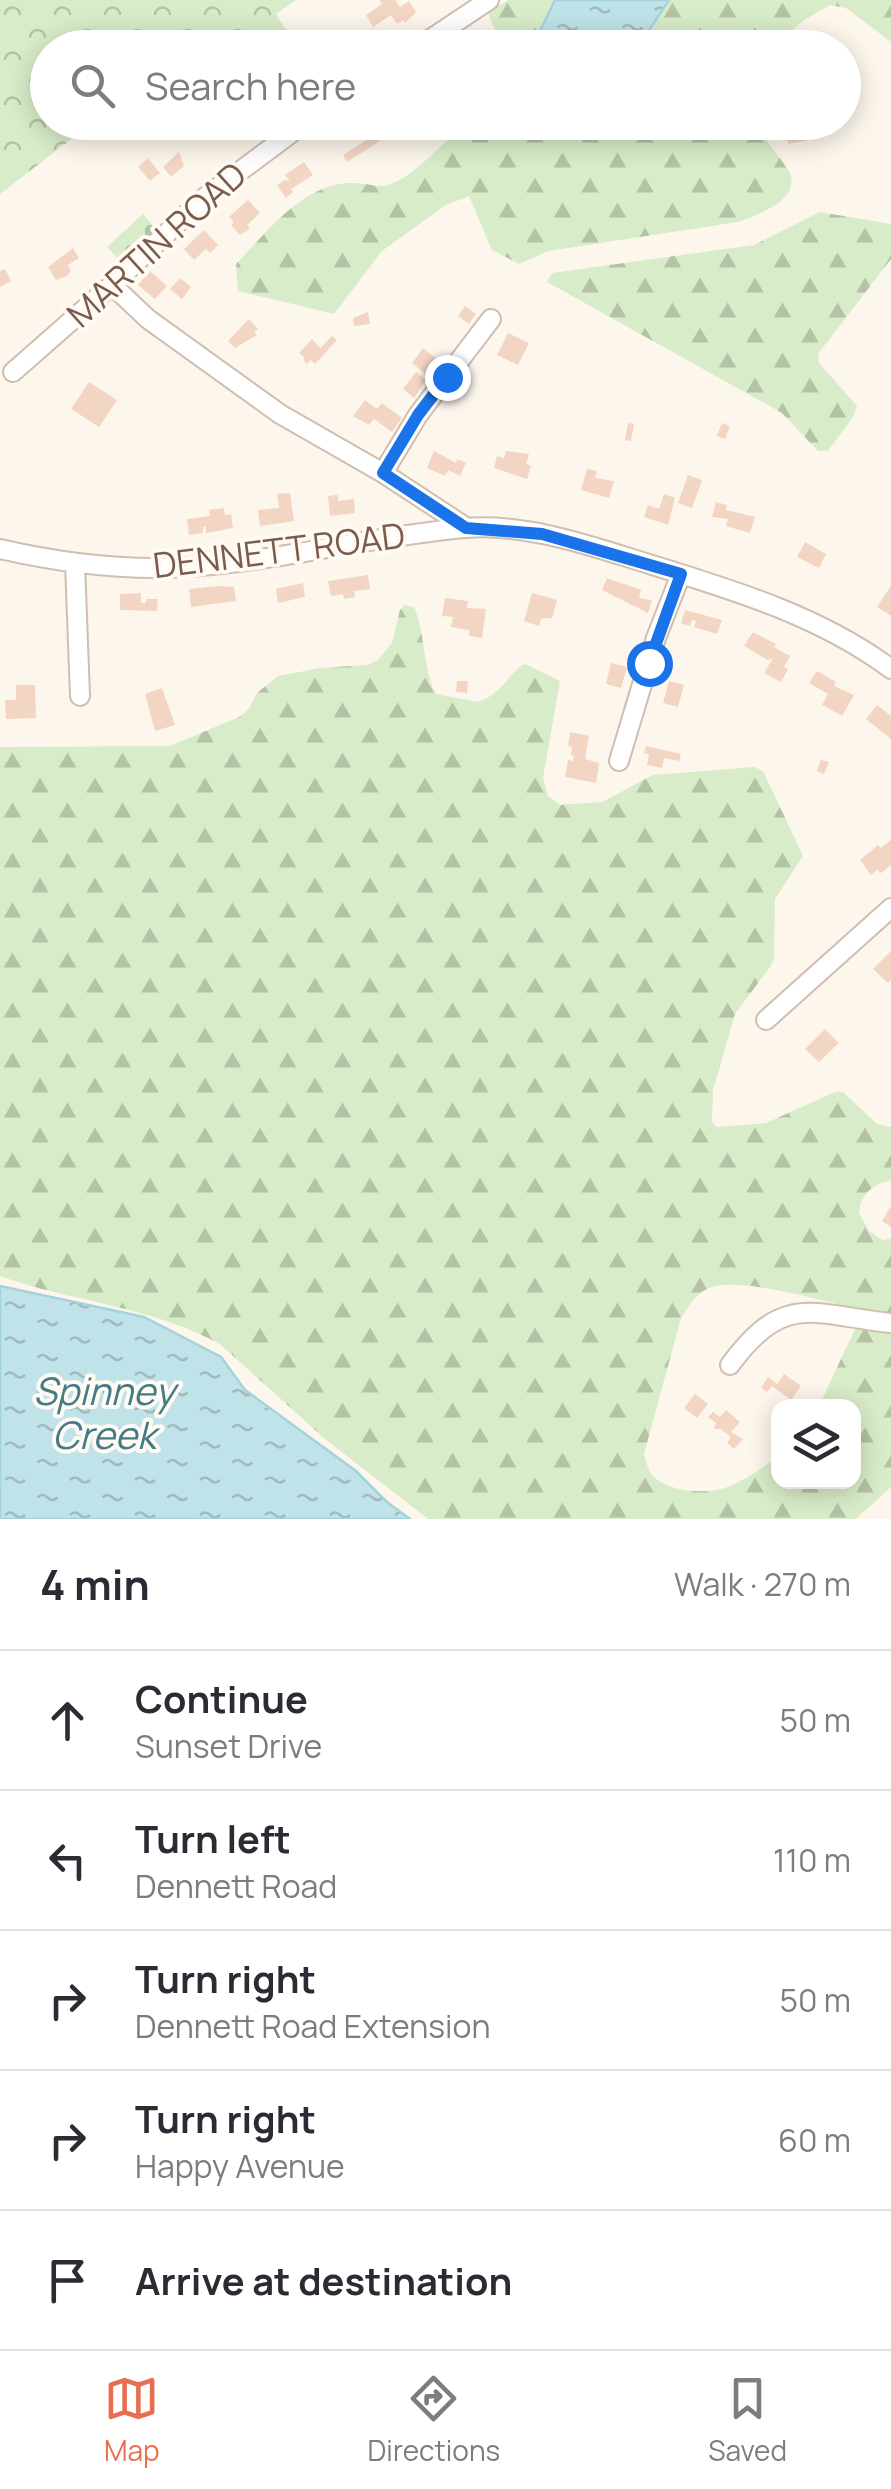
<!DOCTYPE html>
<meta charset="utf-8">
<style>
body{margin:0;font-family:Manrope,sans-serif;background:#f2f2f3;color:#2b2b33}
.controls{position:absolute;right:30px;bottom:30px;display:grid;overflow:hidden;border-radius:20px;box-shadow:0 5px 25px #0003}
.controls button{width:90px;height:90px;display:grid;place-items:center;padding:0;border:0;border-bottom:2px solid #e1e1e2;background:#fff;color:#2b2b33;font:50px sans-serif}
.stop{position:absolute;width:30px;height:30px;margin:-22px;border:8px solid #1a73e8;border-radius:50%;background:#fff}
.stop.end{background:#1a73e8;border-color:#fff;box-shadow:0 2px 10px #0008}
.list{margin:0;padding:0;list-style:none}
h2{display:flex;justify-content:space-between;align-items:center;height:130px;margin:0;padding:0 40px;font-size:42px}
h2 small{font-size:32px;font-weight:400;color:#7c7c81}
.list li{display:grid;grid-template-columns:65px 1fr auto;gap:30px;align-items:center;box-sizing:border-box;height:140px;padding:0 40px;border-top:2px solid #e1e1e2}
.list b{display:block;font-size:38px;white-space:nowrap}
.list p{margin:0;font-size:32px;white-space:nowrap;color:#7c7c81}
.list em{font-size:32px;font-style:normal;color:#7c7c81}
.icon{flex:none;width:55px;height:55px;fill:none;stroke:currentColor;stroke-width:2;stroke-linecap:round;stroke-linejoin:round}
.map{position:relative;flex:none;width:891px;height:1519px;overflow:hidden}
.search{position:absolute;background:#fff;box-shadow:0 5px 25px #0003;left:30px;right:30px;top:30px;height:110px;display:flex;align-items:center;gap:25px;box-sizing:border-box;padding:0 35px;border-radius:55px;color:#7c7c81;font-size:38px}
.sheet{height:830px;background:#fff}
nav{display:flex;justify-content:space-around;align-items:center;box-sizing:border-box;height:140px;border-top:2px solid #e1e1e2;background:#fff;font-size:28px;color:#7c7c81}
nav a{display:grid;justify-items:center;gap:5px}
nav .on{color:#e76f51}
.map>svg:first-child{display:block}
</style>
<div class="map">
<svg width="891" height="1519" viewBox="0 0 891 1519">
<defs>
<pattern id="forest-firs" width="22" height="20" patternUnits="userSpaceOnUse" patternTransform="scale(2.5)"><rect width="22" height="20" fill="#d8ecc9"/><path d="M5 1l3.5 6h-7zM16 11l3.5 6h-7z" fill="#b4c2a5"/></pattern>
<pattern id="cemetery-stones" width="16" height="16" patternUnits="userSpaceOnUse" patternTransform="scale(2.5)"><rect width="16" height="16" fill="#d8ecc9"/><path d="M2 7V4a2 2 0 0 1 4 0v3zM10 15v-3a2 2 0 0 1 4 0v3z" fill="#b4c2a5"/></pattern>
<pattern id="park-crowns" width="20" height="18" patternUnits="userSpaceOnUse" patternTransform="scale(2.5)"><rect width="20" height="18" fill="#d8ecc9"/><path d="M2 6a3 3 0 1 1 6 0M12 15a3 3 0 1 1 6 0" fill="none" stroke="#b4c2a5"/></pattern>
<pattern id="water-ripples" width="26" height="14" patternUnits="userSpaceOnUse" patternTransform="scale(2.5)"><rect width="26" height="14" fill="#bfe3e8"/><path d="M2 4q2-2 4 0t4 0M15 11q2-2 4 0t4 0" fill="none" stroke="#a0bbbe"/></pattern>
</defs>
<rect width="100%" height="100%" fill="#fdf6ec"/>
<path fill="url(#forest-firs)" d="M508,0H555L542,29L548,41L565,35L560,47H503L489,17V12Z
M669,0H891V42L846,8L830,5L804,20L772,47L638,48Z
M470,122L756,123C765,141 778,154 788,170C805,198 758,215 738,222L548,251L519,264L492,250L469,196L446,205L382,251L334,314L238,291L236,264C267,232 304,182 353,183C373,183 377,191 398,181C418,171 447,138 470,122Z
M820,212L891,224V259L818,354L819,363L857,406L853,417L828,451H818L782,413L547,282L552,273L754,245Z
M405,605L414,607C426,635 422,667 436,694L478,702C497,696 507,679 520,666L525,664L560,681L543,778L548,796L560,805L602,802L653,775L754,767L763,771L803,856L775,899L774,959L770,967L735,1014L713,1090L712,1121L717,1127L766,1123L835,1092H843L877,1124L891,1127V1180C873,1185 861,1192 859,1213L869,1231L883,1240L891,1239V1313C847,1312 743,1272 707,1289C695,1294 688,1308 681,1318L644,1454C646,1461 648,1470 653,1476C669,1493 710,1495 730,1486C747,1479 763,1467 778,1457V1482H854V1406H819L855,1329L859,1326L891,1329V1487L856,1519H428L325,1439L221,1345C153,1306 72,1302 0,1276V747L170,746L239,717L249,709L257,693L278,676L321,668L367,665L378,660L392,643L400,610Z"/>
<path fill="url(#cemetery-stones)" d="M143,214L156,229L121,262L107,247Z"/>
<path fill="url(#park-crowns)" d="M0,0H296L276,14L296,47L48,48V122L105,123L74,137L0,194Z"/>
<path fill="url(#water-ripples)" stroke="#a5d3da" stroke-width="2.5" d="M555,0H669L638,47L560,48L565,35L558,34L548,41L541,29Z
M0,1286L144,1317L221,1357L245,1390L356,1471L387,1502L410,1519H0Z"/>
<path fill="#f3d5c3" d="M379,0H395L400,7L409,1L416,12L405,23L404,20L397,24L391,15L373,27L366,15L382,4Z
M186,122H210L214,128L198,139Z
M799,122H808L809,140L788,144L785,128L799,125Z
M376,134L380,141L347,162L343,155Z
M179,152L184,166L171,177L163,167Z
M148,158L160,173L150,181L138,167Z
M304,162L313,175L291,189L293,192L286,198L277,185L285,180L290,182L285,175Z
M248,200L260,213L247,225L250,229L240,235L231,225L234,222L229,217Z
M204,230L218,245L210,253L206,249L194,260L184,249Z
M73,248L79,258L68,265L71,271L67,276L56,280L48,267Z
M5,269L11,281L0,287V271Z
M150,271L167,286L155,299L138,285Z
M180,278L191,287L182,299L170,289Z
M465,306L476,314L469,324L458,316Z
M368,312L370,324L354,326L353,318Z
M249,319L258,329L254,332L257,335L235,348L228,341Z
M508,333L529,343L518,365L497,355Z
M332,336L337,340L315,364L311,360L307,364L303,360L305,358L299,353L312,339L320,348Z
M423,348L437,359L426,374L412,363Z
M416,372L426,380L414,398L403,389Z
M89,382L117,400L99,427L71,409Z
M365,400L377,409L382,403L402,418L392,432L374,419L369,425L353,416Z
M628,423L634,424L631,441L625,440Z
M722,423L730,426L725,439L717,436Z
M434,451L456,463L457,459L466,463L460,476L448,470L445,476L427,468Z
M506,451L529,454L526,464L531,466L527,479L494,468L497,456L504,458Z
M587,469L597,471L595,478L614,481L609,498L581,490Z
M688,475L702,480L692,508L678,503Z
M290,493L294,521L260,526L258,510L279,508L277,494Z
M664,494L675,498L668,525L644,517L648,505L659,509Z
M338,495V501L354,499L355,513L330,516L328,496Z
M716,502L727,505L726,510L755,517L750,533L726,526L728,519L712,517Z
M224,508L225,515L231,514L233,528L206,533V526L203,527V533L189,535L187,519L210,516L209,510Z
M805,542L826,554L819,568L797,557Z
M368,575L370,589L354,591L355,597L344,599L343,594L331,596L328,581Z
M607,578L641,590L639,598L652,600L648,613L602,590Z
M303,583L305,597L278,603L276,589Z
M220,586L234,587L236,601L191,607L189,589Z
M891,586V616L877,607Z
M141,593V603H146V599H158L157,611L120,610V594Z
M532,593L557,600L552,618L541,619L539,626L524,621Z
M445,598L468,601L467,608L486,609L482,638L469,636V630L451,627L453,617L442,616Z
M685,610L722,620L717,634L694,627L696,621L692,620L690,626L681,623Z
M753,632L776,644L774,647L790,656L784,667L788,669L781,682L764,673L773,658L768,660L744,646Z
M611,663L627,667L621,688L606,684Z
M817,671L836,682L834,686L854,695L842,716L822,705L828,694L809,683Z
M457,681H468L467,693L456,692Z
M669,681L684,685L678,707L663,703Z
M16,685H35L36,718L6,719L5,700H16Z
M162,688L175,725L155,731L145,694Z
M877,705L891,716V739L866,719Z
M570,732L589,736L585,759L599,763L596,783L565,777L568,760L573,761L574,756L571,755L572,747L568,746Z
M646,746L681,754L679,761L664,758L662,768L647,765L649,754L644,753Z
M821,760L829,762L824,774L817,771Z
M891,840V865L881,873L877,870L871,875L860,860L878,845L881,848Z
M891,951V979L888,983L873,969Z
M825,1029L839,1043L819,1062L805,1049Z
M891,1206V1227L882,1221Z
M784,1374L801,1386L791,1400L772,1386L767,1392L761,1388L768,1377L777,1384Z
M695,1394L708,1404L697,1418L684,1408Z
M726,1410L740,1422L731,1432L743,1439L734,1449L727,1443L731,1437L721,1429H714L716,1423L708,1417L713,1412L720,1417Z"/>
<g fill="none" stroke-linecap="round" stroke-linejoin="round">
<g stroke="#d1beb0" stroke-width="22">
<path id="minor" d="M417,48L489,0
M112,285L148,319L280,414L383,473L467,528
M13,372L112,285L204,198L306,122
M383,473L418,415L491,319
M0,549C61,563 124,571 188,567C281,561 372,536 465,528C527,523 591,546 649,564C733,590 820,616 891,669
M75,563L80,696
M619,761L656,638L681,574
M766,1020L891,908
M730,1365C784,1291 813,1315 891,1323"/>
</g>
<use href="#minor" stroke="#fff" stroke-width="18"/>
</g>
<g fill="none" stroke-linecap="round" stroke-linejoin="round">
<path stroke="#1a73e8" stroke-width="12" d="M447,377L418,415L383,473L466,528L542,534L681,574L649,663"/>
</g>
<g text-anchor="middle" stroke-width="8" stroke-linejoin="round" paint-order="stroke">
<g font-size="35" fill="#7a5c4d" stroke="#fffaf3">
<text transform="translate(157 245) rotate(-42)" y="12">MARTIN ROAD</text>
<text transform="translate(279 551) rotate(-7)" y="12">DENNETT ROAD</text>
</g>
<g font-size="38" font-style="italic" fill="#437c86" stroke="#fffaf3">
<text x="104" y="1405">Spinney<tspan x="104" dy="44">Creek</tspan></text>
</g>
</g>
</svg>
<div class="controls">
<button><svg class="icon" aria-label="layers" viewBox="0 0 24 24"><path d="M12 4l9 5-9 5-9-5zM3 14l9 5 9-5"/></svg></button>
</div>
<div class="stop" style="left:649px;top:663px"></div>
<div class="stop end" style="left:447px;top:377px"></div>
<div class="search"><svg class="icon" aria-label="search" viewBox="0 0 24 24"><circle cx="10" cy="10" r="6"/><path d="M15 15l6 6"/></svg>Search here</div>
</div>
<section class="sheet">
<h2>4 min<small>Walk · 270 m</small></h2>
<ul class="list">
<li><svg class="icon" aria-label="ahead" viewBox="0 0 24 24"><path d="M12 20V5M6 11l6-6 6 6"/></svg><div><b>Continue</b><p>Sunset Drive</p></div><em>50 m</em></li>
<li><svg class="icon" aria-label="left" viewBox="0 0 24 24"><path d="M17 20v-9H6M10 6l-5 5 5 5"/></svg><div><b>Turn left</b><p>Dennett Road</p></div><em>110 m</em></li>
<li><svg class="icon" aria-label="right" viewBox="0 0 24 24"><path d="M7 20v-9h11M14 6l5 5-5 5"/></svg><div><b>Turn right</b><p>Dennett Road Extension</p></div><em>50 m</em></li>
<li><svg class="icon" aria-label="right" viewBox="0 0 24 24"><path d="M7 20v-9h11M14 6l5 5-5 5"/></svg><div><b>Turn right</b><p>Happy Avenue</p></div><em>60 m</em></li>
<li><svg class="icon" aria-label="arrive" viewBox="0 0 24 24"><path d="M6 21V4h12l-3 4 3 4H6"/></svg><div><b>Arrive at destination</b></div></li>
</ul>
</section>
<nav>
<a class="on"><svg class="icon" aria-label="map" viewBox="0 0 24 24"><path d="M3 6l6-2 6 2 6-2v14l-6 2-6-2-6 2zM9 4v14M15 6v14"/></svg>Map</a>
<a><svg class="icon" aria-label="directions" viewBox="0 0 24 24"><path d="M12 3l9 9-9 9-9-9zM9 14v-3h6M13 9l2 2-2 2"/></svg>Directions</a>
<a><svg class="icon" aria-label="saved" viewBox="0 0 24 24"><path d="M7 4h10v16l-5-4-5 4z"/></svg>Saved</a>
</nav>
